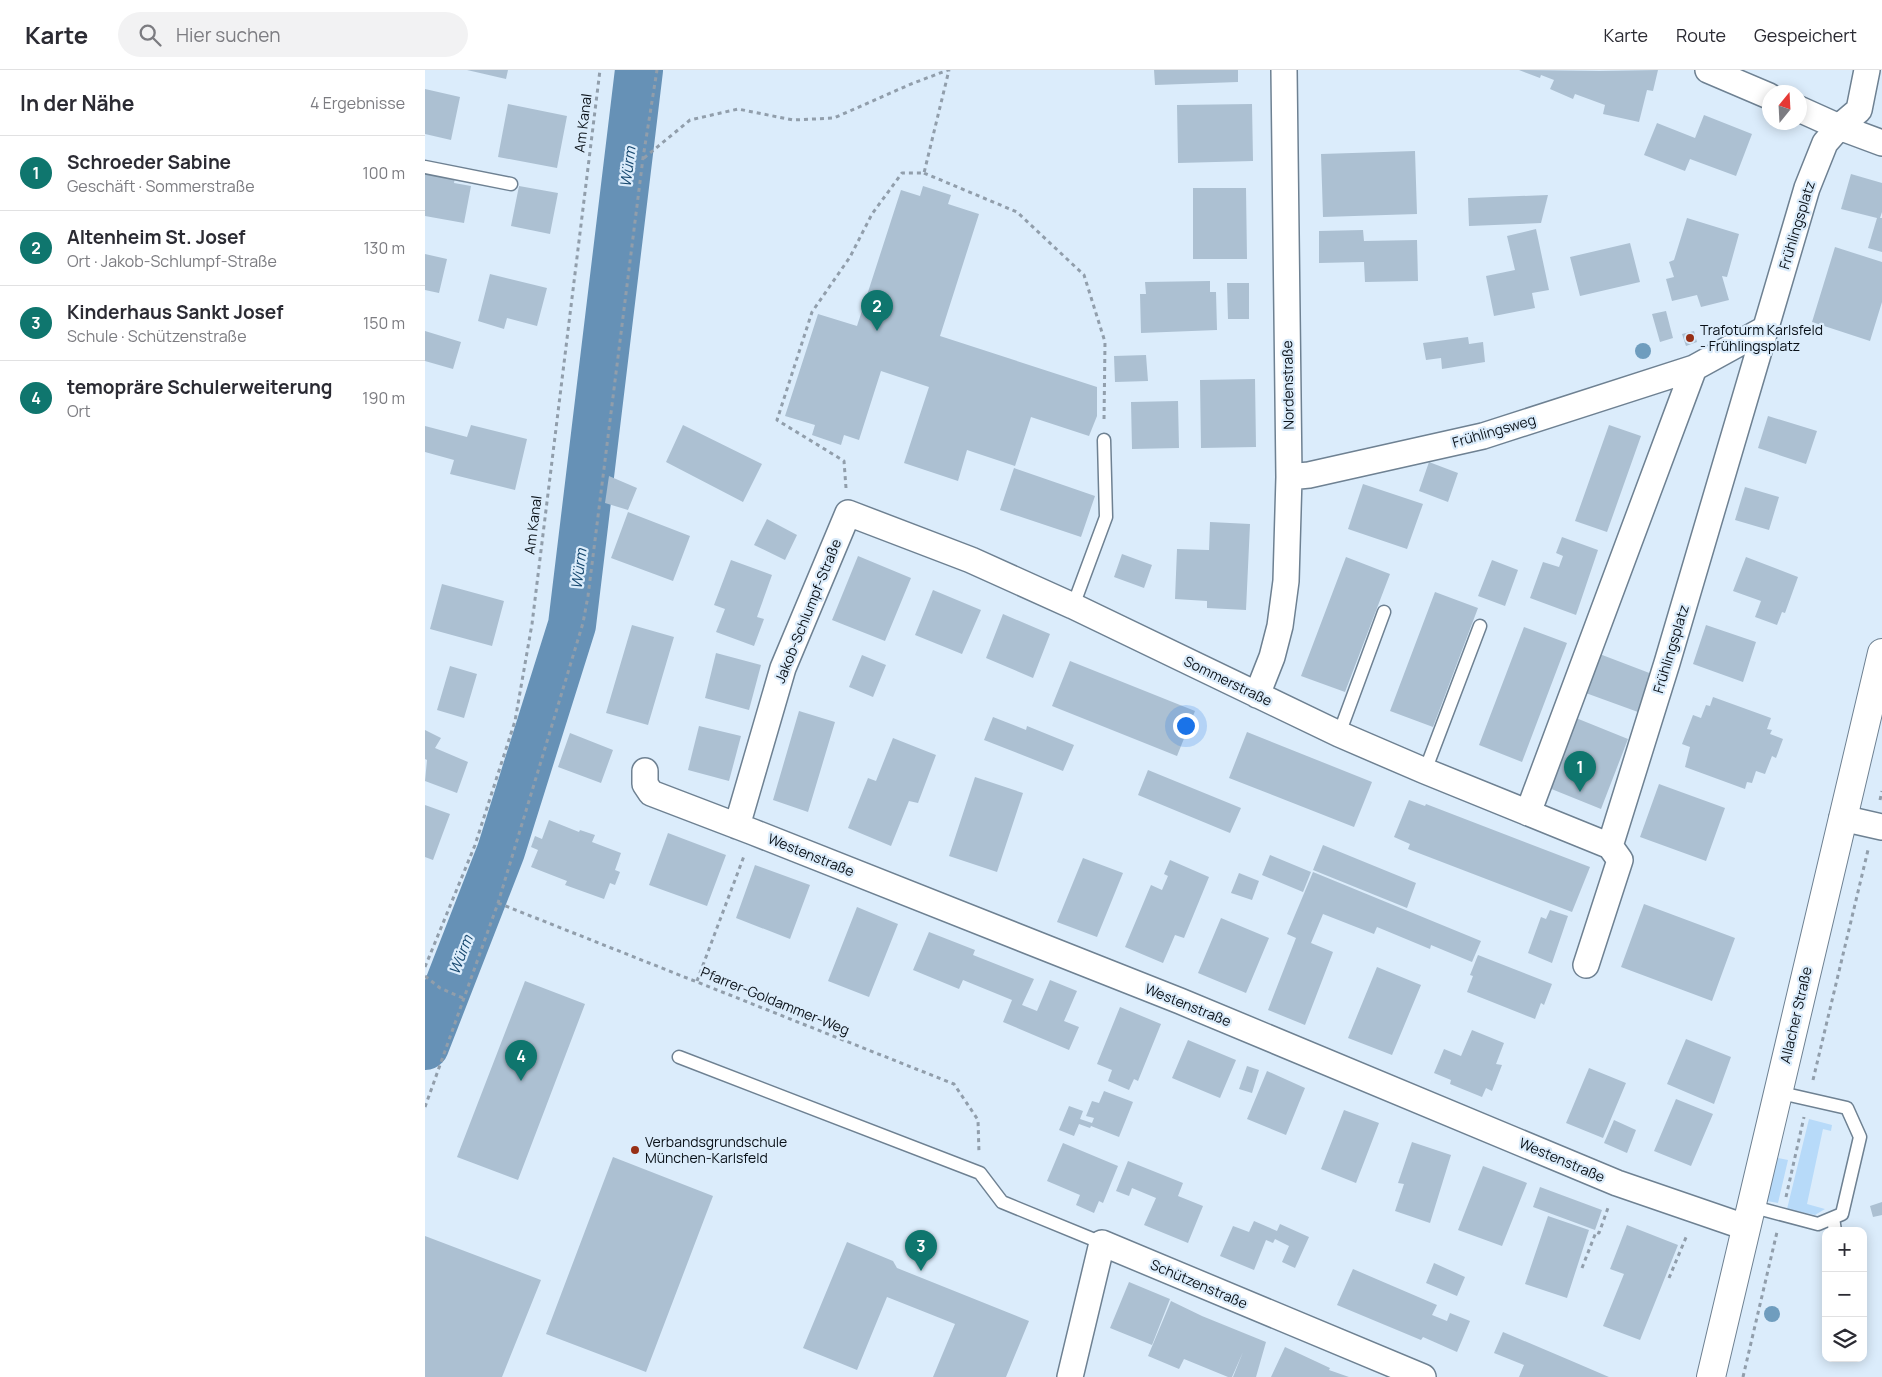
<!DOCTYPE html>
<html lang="de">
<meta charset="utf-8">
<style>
body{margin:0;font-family:Manrope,sans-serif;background:#f2f2f3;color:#2b2b33}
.controls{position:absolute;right:15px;bottom:15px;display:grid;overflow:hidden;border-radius:10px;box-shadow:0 2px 12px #0003}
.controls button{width:45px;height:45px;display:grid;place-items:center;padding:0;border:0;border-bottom:1px solid #e1e1e2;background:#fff;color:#2b2b33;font:25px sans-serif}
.compass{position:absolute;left:1337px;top:15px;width:45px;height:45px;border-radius:50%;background:#fff;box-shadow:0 2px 12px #0003;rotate:18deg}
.you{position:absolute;left:760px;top:655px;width:18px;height:18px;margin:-12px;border:4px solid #fff;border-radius:50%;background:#1a73e8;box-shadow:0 0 0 8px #1a73e833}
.badge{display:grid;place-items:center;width:32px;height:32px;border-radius:50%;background:#0f766e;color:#fff;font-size:16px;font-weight:700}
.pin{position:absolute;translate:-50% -41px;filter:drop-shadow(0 1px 2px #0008)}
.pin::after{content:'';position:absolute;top:26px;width:18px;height:15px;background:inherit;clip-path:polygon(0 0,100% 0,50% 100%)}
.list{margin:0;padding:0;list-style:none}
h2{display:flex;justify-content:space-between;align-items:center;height:65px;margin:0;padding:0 20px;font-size:21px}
h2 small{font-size:16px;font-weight:400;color:#7c7c81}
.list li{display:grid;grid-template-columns:32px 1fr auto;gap:15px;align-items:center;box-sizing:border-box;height:75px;padding:0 20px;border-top:1px solid #e1e1e2}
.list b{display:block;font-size:19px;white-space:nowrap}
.list p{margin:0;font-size:16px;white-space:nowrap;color:#7c7c81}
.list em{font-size:16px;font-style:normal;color:#7c7c81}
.icon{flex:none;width:28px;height:28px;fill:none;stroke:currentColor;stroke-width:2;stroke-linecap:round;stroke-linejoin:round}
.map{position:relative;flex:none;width:1457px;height:1307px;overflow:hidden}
header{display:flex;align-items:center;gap:30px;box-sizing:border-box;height:70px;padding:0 25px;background:#fff;border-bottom:1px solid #e1e1e2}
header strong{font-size:24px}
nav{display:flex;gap:28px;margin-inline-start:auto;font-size:18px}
.search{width:350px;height:45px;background:#f2f2f3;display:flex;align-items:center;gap:12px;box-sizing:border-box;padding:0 18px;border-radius:28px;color:#7c7c81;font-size:19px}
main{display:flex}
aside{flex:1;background:#fff}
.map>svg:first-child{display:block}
</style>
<header>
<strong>Karte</strong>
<div class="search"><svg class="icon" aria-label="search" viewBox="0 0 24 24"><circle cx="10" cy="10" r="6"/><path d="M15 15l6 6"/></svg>Hier suchen</div>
<nav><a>Karte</a><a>Route</a><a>Gespeichert</a></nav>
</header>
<main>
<aside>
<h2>In der Nähe<small>4 Ergebnisse</small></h2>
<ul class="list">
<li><span class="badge">1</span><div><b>Schroeder Sabine</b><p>Geschäft · Sommerstraße</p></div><em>100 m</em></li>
<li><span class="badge">2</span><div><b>Altenheim St. Josef</b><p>Ort · Jakob-Schlumpf-Straße</p></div><em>130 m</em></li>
<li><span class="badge">3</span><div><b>Kinderhaus Sankt Josef</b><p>Schule · Schützenstraße</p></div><em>150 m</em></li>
<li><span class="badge">4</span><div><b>temopräre Schulerweiterung</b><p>Ort</p></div><em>190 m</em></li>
</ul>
</aside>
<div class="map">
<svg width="1457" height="1307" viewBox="0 0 1457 1307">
<rect width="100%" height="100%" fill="#dbecfb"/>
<path fill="#b7daf9" d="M1384,1049L1407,1055L1406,1061L1398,1059L1382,1134L1400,1139L1390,1145L1362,1139Z
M1348,1087L1363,1090L1353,1133L1342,1131L1340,1123Z"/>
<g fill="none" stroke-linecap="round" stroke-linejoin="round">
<path stroke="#6691b6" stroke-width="48" d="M0,976L76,781L147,555L214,0"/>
</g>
<path fill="#acc0d2" d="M42,0H83L81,9Z
M729,0H813V12L730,15Z
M1094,0L1175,1L1233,0L1228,21L1222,20L1214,52L1178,44L1180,35L1150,24L1148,29L1125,19L1129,10L1116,5L1115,8Z
M0,19L35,27L26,70L0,64Z
M83,34L142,46L132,98L73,87Z
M827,34L828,91L753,93L752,35Z
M1279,45L1327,64L1311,106L1265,89L1260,101L1219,85L1232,53L1270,68Z
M990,81L992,144L898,147L896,84Z
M0,102L30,107L29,113L46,116L39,153L0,146Z
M1426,104L1457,113V142L1455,148H1457V182L1443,178L1452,148L1416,139Z
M94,116L133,123L125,164L86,156Z
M498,116L526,125L523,134L554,144L515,266L672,317V346L664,366L606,347L590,396L542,380L533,411L479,393L504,317L456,301L434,370L419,365L416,375L387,365L390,355L360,346L393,244L432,256L476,120L495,126Z
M768,118H821L822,189H768Z
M1123,125L1116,153L1044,156L1043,128Z
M1262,148L1314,164L1302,207L1297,206L1304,230L1276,237L1272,225L1247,231L1241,209L1249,207L1244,192L1249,190Z
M1111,159L1124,220L1107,223L1110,238L1069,246L1061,206L1090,200L1082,166Z
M938,160L939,171L992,170L993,211L940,212L939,192L894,193V161Z
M1205,173L1215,212L1155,226L1145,187Z
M1410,177L1457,192V232L1445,271L1387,252Z
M0,184L22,189L14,223L0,220Z
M65,204L122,218L112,256L82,248L79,259L53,251Z
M785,211V222H791L792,260L716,263L715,224H721L720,212Z
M802,213H824V249H803Z
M1241,241L1248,268L1235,272L1227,244Z
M0,261L36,272L28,299L0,291Z
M1269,261L1272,272L1261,276L1257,264Z
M1043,267L1044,274L1058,272L1060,292L1017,299L1016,288L1001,290L998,273Z
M721,285L723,311L690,312L689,286Z
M830,309L831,377L776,378L775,310Z
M753,331L754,378L707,379L706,332Z
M1343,346L1392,361L1381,394L1333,378Z
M46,355L102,369L90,420L25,404L29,390L0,382V356L42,367Z
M258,355L337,394L318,432L241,392Z
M1184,355L1216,366L1182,462L1150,451Z
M1004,392L1033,403L1023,432L994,421Z
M589,398L670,426L656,467L575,440Z
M184,406L212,418L203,440L180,433Z
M938,414L998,434L982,479L923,459Z
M1320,417L1354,427L1344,460L1310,450Z
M203,442L265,466L248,511L186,488Z
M342,449L372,465L360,490L329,475Z
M785,452L825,454L821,540L782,538V531L750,529L752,479L784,480Z
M1137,467L1173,480L1151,545L1105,528L1118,492L1134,497L1138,486L1131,483Z
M697,484L727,495L719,518L689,507Z
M433,486L486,508L460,571L407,550Z
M921,487L965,504L920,622L876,606Z
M1321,487L1373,507L1360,543L1357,542L1352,555L1330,547L1336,531L1308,521Z
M306,490L347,505L332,547L339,549L329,576L291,562L300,539L289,535Z
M1067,490L1093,500L1080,536L1053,526Z
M17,514L79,531L67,576L5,559Z
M508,520L556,540L537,584L490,565Z
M1010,522L1053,538L1008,657L965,641Z
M578,544L625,564L608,608L561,588Z
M207,555L249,567L223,655L181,643Z
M1281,555L1331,572L1318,612L1268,594Z
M1099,557L1142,573L1097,692L1054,675Z
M291,583L336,595L324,640L280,628Z
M1172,583L1227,604L1213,642L1158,622Z
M437,585L461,595L448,627L424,617Z
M645,591L770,641L752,686L627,636Z
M25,596L52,604L39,648L12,640Z
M1288,627L1346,648L1342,659L1347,660L1345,664L1358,669L1351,688L1347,686L1340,704L1331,701L1327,713L1322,712L1320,719L1260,697L1265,677L1257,674L1268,645L1276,648L1281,635L1285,636Z
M374,641L410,652L383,742L348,730Z
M568,647L601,660L602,656L649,675L638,701L559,670Z
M1151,648L1203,669L1176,739L1124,718Z
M274,656L316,666L304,711L263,700Z
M0,660L16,668L10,678L43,692L32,723L0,711L2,690L0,689Z
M822,662L947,712L929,757L804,708Z
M145,663L188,680L176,713L133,697Z
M468,668L511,685L493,733L484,731L466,776L423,758L443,708L451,711Z
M723,700L816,738L805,763L713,725Z
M550,707L598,723L572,802L524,786Z
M1234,714L1300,738L1281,791L1215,767Z
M984,730L1000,736L1001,734L1165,797L1147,842L983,779L985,774L969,767Z
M0,735L25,744L8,790L0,787Z
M124,750L154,762L155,760L170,765L167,772L196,783L190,800L195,802L190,815L185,813L179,829L140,815L142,811L106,797L113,780L106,777L110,766L117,769Z
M243,763L301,785L282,836L224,815Z
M898,775L991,813L982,838L888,800Z
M845,785L886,802L878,822L837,805Z
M658,788L698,803L672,867L632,852Z
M745,790L784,807L759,868L750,865L738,893L700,877L726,815L737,820L743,806L739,804Z
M330,795L385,815L365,869L311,848Z
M888,802L1056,871L1047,892L1006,875L1005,879L952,857L949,864L898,844L886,873L908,882L880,955L843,940L871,868L862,864Z
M814,803L834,811L827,830L806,823Z
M1219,834L1310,868L1287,931L1196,897Z
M432,837L473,854L444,927L403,911Z
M1125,840L1143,846L1127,893L1103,883L1116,847L1121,849Z
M796,848L844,868L821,923L773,903Z
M504,862L550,880L548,885L609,909L597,935L612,941L625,910L652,921L639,951L654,957L644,980L578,952L587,930L538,910L534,919L488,900Z
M1053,885L1127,914L1119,935L1116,933L1110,949L1042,922L1048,906L1045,905Z
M952,897L996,915L967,985L923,968Z
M100,911L160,934L93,1110L32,1087Z
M695,937L736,954L713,1011L709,1009L704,1020L683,1011L687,1000L672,994Z
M1047,960L1079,973L1071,994L1077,995L1067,1021L1061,1018L1057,1027L1025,1014L1026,1010L1009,1003L1019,979L1036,986Z
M1261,969L1306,987L1289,1034L1242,1014Z
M763,970L811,990L795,1028L747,1008Z
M822,996L834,1000L827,1023L814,1019Z
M1164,998L1201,1013L1178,1068L1141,1053Z
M842,1001L880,1018L861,1065L822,1049Z
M679,1021L708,1032L694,1067L666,1056L665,1058L654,1054L649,1066L634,1060L644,1036L658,1041L655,1049L667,1053L669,1048L661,1046L667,1031L674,1033Z
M1251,1029L1288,1044L1266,1096L1229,1081Z
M919,1040L954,1053L931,1113L896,1099Z
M1189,1050L1211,1060L1202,1083L1179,1073Z
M987,1072L1026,1085L1005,1153L970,1141L979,1114L973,1113Z
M638,1073L693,1096L678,1133L674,1131L669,1143L651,1135L655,1125L622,1111Z
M188,1087L288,1126L221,1302L121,1264Z
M703,1091L758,1113L753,1126L778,1136L763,1173L719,1155L731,1128L707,1118L704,1126L691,1121Z
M1058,1096L1102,1113L1077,1176L1033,1160Z
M1115,1117L1177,1140L1170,1160L1108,1137Z
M1457,1132V1145L1448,1147L1445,1136Z
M1123,1146L1164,1160L1142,1228L1100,1214Z
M829,1151L852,1161L855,1154L884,1167L870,1198L857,1192L864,1176L850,1169L848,1173L841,1170L829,1200L795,1186L808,1156L824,1162Z
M1202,1155L1253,1175L1215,1270L1178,1256L1199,1204L1185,1199Z
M0,1166L116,1210L77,1307H0Z
M422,1172L468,1191L472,1198L604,1251L581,1307H508L530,1254L462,1227L432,1300L378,1278Z
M1009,1193L1040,1207L1032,1226L1001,1213Z
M928,1199L1012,1235L1007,1245L1022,1251L1025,1243L1045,1251L1032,1282L998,1267L996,1270L912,1235Z
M704,1212L745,1229L727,1275L685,1258Z
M746,1231L777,1246L841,1272L831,1307H808L818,1282L807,1307H803L759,1289L754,1299L723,1286Z
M1078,1262L1149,1292L1184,1307H1094L1099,1295L1069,1283Z
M860,1277L905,1298L904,1300L924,1307H846Z"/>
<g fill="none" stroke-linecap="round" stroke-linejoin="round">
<g stroke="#6e8192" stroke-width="15">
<path id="service" d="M0,97L86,114
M648,536L681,447L679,370
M914,664L959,542
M1000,701L1055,556
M254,987L555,1103L577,1132L677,1173
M1325,1136L1393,1154L1417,1144L1435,1067L1422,1038L1352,1022
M1408,1148L1410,1161"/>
</g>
<g stroke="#6e8192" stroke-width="28">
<path id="minor" d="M1283,0L1344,26
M1374,39L1414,57L1457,73
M864,407L884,405L1058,366L1269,298L1340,259
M832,625L847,587L855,556L861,511L864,407L859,0
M220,701V714L226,723L328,762L755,931L1192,1113L1320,1157
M1103,743L1269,298
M1417,748L1457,757
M312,756L358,598L423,443L546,490L648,536L914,664L1000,701L1185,776
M1185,776L1242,593L1382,118L1400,73L1414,57L1434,40L1442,0
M1161,895L1195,790L1185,776
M645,1307L677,1173L998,1307"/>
</g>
<g stroke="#6e8192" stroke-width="30">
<path id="tertiary" d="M1286,1307L1457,583"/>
</g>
<path stroke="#919eab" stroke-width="3" stroke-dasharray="4 4" stroke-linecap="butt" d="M219,88L265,50L313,39L368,50L409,48L486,14L523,0
M499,103L592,142L659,205L680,272L679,351
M421,418L419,391L352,350L387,242L425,187L447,144L477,103H499L524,0
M1455,730L1457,721
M73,833L529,1014L553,1050L554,1083
M0,897L50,775L90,651L107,554L175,0
M0,906L15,918L40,929
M272,911L319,786
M1388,1010L1443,780
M0,1037L73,833L158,553L163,526L218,88L232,0
M1361,1127L1379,1047
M1157,1198L1171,1162L1174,1163L1183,1138
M1244,1208L1262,1165
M1318,1307L1352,1162"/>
<use href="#service" stroke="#fff" stroke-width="12"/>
<use href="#minor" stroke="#fff" stroke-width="25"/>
<use href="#tertiary" stroke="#fff" stroke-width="28"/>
</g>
<g fill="#6f9dbe">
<circle cx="1218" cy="281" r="8"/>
<circle cx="1347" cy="1244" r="8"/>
</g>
<g fill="#972f15" stroke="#dbecfb" stroke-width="2">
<circle cx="1265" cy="268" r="5"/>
<circle cx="210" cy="1080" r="5"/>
</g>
<g text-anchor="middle" stroke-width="4.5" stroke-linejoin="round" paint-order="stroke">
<g font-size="14" fill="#091017" stroke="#dbecfb">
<text transform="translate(158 53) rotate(-83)" y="5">Am Kanal</text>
<text transform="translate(1372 155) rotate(-73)" y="5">Frühlingsplatz</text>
<text transform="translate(863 315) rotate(-91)" y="5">Nordenstraße</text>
<text transform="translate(1069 361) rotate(-16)" y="5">Frühlingsweg</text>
<text transform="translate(108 455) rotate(-83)" y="5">Am Kanal</text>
<text transform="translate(383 541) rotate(-68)" y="5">Jakob-Schlumpf-Straße</text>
<text transform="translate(1246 579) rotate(-73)" y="5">Frühlingsplatz</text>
<text transform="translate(803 611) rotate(26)" y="5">Sommerstraße</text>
<text transform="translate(386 785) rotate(22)" y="5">Westenstraße</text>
<text transform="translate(350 931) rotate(22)" y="5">Pfarrer-Goldammer-Weg</text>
<text transform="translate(763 935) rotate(22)" y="5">Westenstraße</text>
<text transform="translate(1371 945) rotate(-77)" y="5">Allacher Straße</text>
<text transform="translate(1137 1090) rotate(23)" y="5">Westenstraße</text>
<text transform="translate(774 1214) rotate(23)" y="5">Schützenstraße</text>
</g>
<g font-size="14" fill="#091017" stroke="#dbecfb" text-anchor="start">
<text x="1275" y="265">Trafoturm Karlsfeld<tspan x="1275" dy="16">- Frühlingsplatz</tspan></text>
<text x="220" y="1077">Verbandsgrundschule<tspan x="220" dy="16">München-Karlsfeld</tspan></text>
</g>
<g font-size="15" font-style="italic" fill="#194a70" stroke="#dbecfb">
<text transform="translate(203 97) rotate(-83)" y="5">Würm</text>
<text transform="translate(154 499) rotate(-83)" y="5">Würm</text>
<text transform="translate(36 885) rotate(-69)" y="5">Würm</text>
</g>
</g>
</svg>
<div class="controls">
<button>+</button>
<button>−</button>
<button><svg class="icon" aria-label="layers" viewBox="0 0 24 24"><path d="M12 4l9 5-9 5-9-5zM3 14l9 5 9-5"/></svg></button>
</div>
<svg class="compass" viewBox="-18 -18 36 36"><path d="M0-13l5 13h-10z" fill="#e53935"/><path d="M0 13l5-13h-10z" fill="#7c7c81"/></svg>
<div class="you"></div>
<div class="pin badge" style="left:1155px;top:722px">1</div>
<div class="pin badge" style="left:452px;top:261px">2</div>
<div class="pin badge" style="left:496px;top:1201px">3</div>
<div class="pin badge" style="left:96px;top:1011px">4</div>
</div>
</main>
